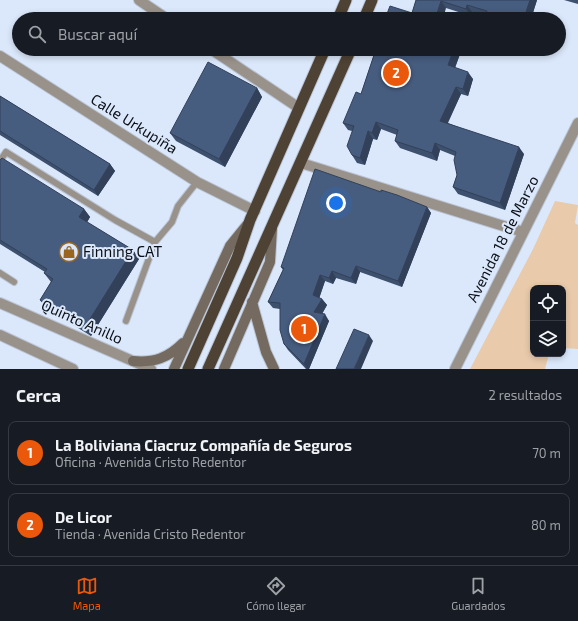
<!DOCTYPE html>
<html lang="es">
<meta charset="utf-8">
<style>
body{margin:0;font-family:"Exo 2",sans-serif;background:#242831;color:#f1f3f6}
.controls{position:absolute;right:12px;bottom:12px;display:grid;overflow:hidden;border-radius:8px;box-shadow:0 2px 6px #0003}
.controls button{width:36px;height:36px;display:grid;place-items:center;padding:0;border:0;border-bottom:1px solid #363941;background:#171b24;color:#f1f3f6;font:20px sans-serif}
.you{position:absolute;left:336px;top:203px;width:14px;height:14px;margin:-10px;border:3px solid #fff;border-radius:50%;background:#1a73e8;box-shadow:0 0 0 6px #1a73e833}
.badge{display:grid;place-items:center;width:26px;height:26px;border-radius:50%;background:#ea580c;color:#fff;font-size:13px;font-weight:700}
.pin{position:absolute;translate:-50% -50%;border:2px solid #fff;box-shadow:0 1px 4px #0006}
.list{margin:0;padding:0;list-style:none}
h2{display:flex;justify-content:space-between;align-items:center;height:52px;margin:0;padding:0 16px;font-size:17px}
h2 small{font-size:13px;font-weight:400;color:#9ea1a6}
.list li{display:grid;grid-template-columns:26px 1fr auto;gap:12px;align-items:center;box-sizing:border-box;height:64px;margin:0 8px 8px;padding:0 8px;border:1px solid #363941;border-radius:8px}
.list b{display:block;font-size:15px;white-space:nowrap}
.list p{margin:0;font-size:13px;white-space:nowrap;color:#9ea1a6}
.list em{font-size:13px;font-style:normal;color:#9ea1a6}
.icon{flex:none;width:22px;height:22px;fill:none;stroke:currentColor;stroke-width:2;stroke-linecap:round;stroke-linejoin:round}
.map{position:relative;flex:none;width:578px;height:369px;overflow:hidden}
.search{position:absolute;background:#171b24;box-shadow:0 2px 6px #0003;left:12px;right:12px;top:12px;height:44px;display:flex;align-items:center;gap:10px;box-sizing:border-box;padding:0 14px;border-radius:22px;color:#9ea1a6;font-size:15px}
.sheet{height:196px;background:#171b24}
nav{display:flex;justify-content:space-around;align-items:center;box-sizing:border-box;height:56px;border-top:1px solid #363941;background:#171b24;font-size:11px;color:#9ea1a6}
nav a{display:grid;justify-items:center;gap:2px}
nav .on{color:#ea580c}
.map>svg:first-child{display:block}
</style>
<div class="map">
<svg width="578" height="369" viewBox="0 0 578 369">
<rect width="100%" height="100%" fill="#dbe8fb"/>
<path fill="#e9cbab" d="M555,201L578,205L575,223L578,225V349L563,348V288H533V354H549L545,369H470L533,249Z"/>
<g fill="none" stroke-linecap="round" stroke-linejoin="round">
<g stroke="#bac5d6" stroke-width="8">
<path id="service" d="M0,161L6,152L115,220L155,242L172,222L178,206L197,182
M0,273L14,282
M126,321L155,242"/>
</g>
<g stroke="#bac5d6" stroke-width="12">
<path id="minor" d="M139,0L167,19
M211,49L299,108
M0,56L197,182L255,211
M301,163L523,232
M455,369L578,123"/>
</g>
<g stroke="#bac5d6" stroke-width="12">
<path id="tertiary" d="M0,303L151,369
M0,335L73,369"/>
</g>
<g stroke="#bac5d6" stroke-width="12">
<path id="secondary" d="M252,302L266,352L274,369
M133,361C154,363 168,358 183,343
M174,369L230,246L247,225
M224,369L270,262L272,229"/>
</g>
<g stroke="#bac5d6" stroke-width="13">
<path id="trunk" d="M338,19L346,0
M364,19L372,0
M188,369L237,258L250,220L325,49
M208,369L351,49"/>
</g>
<use href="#service" stroke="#99928b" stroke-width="6"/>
<use href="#minor" stroke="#99928b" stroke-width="10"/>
<use href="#tertiary" stroke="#99928b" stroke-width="10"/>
<use href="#secondary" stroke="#746a5f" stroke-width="10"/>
<use href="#trunk" stroke="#4e4234" stroke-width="11"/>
</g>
<path fill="#3d506d" d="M416,0H537L531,19H489L487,16L472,12L471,16L446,8L412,13Z
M564,0H578V4Z
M376,49H456L460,54L455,68L473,79L468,96L461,94L448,123L524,154L505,210L458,194L453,187L457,175L455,156L440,150L437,161L400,148L395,141L397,135L381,129L377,140L373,139L365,165L357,163L352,155V131L348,130L343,123L361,94Z
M257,88L262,97L225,167L176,141L170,133Z
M0,96L110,164L115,171L98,196L0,135Z
M0,160L84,209L90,217L87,222L133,250L139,259L91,336L46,308L40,300L51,282L44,273L45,272L0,244Z
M381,192L427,207L431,213L402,287L360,272L356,284L336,278L333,284L325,281L319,298L322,299L327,305L322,314L329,321L309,369H306L288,350L284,344L280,309L273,308L268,302L283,270L281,267Z"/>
<path fill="#324159" d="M530,0H537L531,19H525L524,18Z
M441,1L446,8L443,19H435Z
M467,5L472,12L471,16L466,9Z
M454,49H456L460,54L453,73L448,65Z
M468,72L473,79L468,96L463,89Z
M456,87L461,94L445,128L440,121Z
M257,88L262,97L225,167L219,159Z
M376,122L381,129L377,140L372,133Z
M368,131L373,139L365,165L360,158Z
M435,143L440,150L437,161L432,153Z
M519,147L524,154L505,210L500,203Z
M110,164L115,171L98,196L94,190Z
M427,207L431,213L402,287L398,281Z
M84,209L90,217L85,226L79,217Z
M133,250L139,259L91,336L85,327Z
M356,266L360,272L356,284L351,278Z
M332,271L336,278L333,284L329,278Z
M320,275L325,281L318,302L313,295Z
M322,299L327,305L319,319L314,312Z
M325,314L329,321L309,369H307L304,364Z
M369,335L373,341L361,369H354Z"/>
<path fill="#475d7f" stroke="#324159" d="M416,0H530L524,18L529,19H498L486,15L487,11L467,5L466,9L441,1L435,19H385L390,6L412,13Z
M376,49H454L448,65L468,72L463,89L456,87L440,121L519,147L500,203L453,187L457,175L454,160L456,152L435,143L432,153L395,141L398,130L376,122L372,133L368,131L360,158L352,155L347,146L354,126L343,123L356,92L361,94Z
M208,62L257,88L219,159L170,133Z
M0,96L110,164L94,190L0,131Z
M2,158L84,209L79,217L133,250L85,327L40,300L53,279L44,273L47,269L0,240V160Z
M315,169L381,192V190L397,195L427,207L398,281L356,266L351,278L332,271L329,278L320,275L313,295L322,299L314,312L325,314L304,364L284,344L280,330V303L268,302L284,268L281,267Z
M354,329L369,335L354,369H336Z"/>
<defs>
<g id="shop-ring" transform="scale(1)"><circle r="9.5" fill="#dbe8fb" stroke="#9a651d" stroke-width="1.5"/><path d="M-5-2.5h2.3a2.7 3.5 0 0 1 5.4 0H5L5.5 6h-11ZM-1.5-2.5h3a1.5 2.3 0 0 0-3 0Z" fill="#9a651d"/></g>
</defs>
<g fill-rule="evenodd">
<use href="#shop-ring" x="69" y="252"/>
</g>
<g text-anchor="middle" stroke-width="4" stroke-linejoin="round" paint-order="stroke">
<g font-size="15" fill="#0b0f15" stroke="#dbe8fb">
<text transform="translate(134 124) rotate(32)" y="5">Calle Urkupiña</text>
<text transform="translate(503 239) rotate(-63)" y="5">Avenida 18 de Marzo</text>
<text transform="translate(82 322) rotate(24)" y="5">Quinto Anillo</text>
</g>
<g font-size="15" fill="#0b0f15" stroke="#dbe8fb" text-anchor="start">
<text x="83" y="257">Finning CAT</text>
</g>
</g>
</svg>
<div class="controls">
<button><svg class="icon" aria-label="locate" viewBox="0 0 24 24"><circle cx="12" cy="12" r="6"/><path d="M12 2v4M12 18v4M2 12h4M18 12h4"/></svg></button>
<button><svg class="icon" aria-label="layers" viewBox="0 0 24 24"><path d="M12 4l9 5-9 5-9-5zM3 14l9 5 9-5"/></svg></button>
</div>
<div class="you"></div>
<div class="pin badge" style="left:304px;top:329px">1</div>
<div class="pin badge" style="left:396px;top:73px">2</div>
<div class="search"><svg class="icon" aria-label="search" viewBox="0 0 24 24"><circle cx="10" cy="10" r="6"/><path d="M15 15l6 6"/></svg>Buscar aquí</div>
</div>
<section class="sheet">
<h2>Cerca<small>2 resultados</small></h2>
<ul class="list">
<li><span class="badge">1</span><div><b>La Boliviana Ciacruz Compañía de Seguros</b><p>Oficina · Avenida Cristo Redentor</p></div><em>70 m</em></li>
<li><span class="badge">2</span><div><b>De Licor</b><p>Tienda · Avenida Cristo Redentor</p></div><em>80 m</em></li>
</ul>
</section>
<nav>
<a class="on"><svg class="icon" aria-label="map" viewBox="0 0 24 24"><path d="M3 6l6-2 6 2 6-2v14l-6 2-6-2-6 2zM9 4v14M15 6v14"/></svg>Mapa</a>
<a><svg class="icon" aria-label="directions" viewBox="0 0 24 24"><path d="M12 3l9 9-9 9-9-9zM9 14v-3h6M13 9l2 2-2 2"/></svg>Cómo llegar</a>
<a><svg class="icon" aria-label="saved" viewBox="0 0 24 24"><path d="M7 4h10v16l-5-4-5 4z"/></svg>Guardados</a>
</nav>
